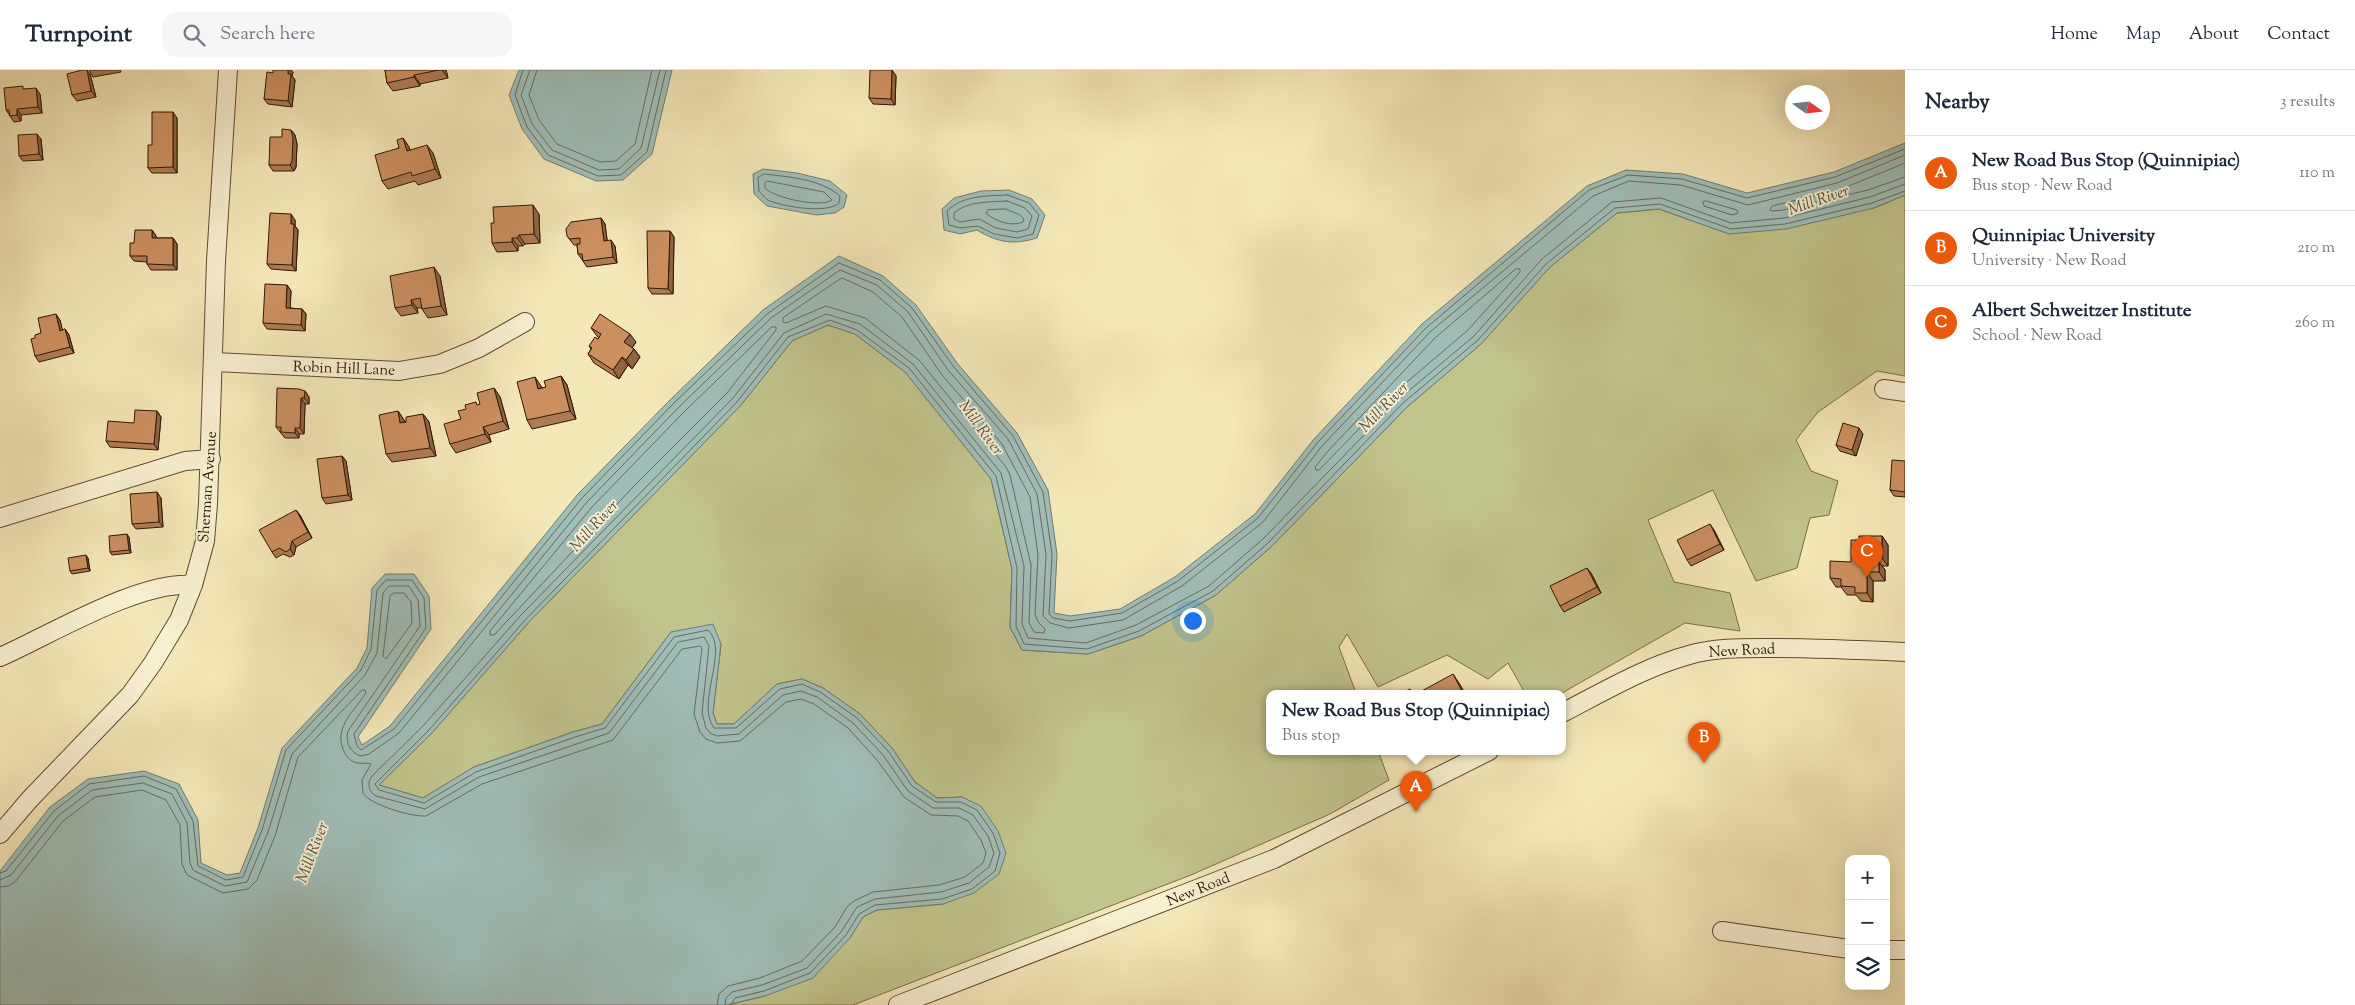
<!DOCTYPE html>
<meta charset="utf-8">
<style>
body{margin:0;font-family:"Sorts Mill Goudy",serif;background:#f6f6f7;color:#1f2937}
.controls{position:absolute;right:15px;bottom:15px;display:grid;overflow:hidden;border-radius:10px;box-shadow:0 5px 20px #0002}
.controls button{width:45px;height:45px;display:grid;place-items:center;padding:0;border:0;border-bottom:1px solid #e0e1e3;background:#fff;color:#1f2937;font:25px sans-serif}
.compass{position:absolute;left:1785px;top:15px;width:45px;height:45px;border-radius:50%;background:#fff;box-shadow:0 5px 20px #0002;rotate:104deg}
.you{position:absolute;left:1192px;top:550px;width:18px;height:18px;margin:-12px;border:4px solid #fff;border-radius:50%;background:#1a73e8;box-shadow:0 0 0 8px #1a73e833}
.badge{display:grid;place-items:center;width:32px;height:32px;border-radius:50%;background:#ea580c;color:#fff;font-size:16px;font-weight:700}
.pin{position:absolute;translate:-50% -41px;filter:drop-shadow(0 1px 2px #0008)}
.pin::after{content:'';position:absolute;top:26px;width:18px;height:15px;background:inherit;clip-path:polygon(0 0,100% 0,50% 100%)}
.popup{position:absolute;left:1266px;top:620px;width:300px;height:65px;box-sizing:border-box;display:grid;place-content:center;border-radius:10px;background:#fff;filter:drop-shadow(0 1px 4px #0005);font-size:16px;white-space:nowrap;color:#747a83}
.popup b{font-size:19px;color:#1f2937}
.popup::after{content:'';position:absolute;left:50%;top:100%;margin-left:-10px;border:10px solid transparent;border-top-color:#fff}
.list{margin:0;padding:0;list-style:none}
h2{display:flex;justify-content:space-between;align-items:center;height:65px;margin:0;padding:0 20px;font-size:21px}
h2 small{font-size:16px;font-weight:400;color:#747a83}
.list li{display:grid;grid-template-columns:32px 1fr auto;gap:15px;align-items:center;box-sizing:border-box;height:75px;padding:0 20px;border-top:1px solid #e0e1e3}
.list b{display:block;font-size:19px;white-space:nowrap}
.list p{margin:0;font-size:16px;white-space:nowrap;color:#747a83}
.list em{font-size:16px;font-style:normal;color:#747a83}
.icon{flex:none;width:28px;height:28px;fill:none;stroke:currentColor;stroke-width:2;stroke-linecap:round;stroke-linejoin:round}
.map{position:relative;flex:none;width:1905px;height:935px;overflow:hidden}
header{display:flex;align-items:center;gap:30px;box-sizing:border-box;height:70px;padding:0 25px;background:#fff;border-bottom:1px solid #e0e1e3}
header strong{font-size:24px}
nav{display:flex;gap:28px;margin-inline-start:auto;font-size:18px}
.search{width:350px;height:45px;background:#f6f6f7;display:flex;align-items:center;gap:12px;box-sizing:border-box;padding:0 18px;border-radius:15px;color:#747a83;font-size:19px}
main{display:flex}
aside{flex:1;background:#fff}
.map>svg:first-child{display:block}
</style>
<header>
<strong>Turnpoint</strong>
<div class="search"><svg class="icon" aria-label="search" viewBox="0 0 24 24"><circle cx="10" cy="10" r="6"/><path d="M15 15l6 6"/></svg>Search here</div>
<nav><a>Home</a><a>Map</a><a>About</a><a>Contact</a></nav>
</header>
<main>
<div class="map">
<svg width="1905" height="935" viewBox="0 0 1905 935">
<rect width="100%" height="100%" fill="#f5e8b8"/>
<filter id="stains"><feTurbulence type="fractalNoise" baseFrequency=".004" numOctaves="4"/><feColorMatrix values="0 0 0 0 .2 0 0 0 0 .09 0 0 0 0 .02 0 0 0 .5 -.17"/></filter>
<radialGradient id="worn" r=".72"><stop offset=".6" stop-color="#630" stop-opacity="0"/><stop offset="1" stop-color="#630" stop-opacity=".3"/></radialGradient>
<path fill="#c1c48b" stroke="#786d48" d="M1905,125V306L1877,301L1818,342L1796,370L1811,401L1838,411L1829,445L1810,448L1797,498L1756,511L1713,420L1648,450L1674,512L1730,523L1740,561L1685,553L1562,623H1525L1508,593L1488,609L1447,585L1378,617L1347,564L1339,577L1356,623H1270V681H1378L1389,710L1330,744L1191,805L853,935H727L765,926L850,868L863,847L877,840L943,834L962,727L937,728L915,712L892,678L860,644L823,618L802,609L777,614L734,654H717L713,643L721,574L671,562L602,654L573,662L474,697L423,728L379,715L431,664L529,552L741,335L792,271L828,255L855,264L905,302L991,409L1012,499L1010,557L1022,580L1088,584L1141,566L1216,525L1272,476L1407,337L1481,274L1550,197L1617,143L1659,139L1730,164L1874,138Z"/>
<path fill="#9fbeb8" stroke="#737b70" d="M519,0H672L652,84L623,110L596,111L544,89L522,59L509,25Z
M1905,73V125L1874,138L1786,159L1729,164L1659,139L1617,143L1550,197L1481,274L1407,337L1272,476L1216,525L1141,566L1088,584L1022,580L1010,557L1012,499L991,409L905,302L855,264L828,255L792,271L741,335L529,552L431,664L379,715L423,728L474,697L573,662L602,654L671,562L713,554L721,574L713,643L717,654H734L777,614L802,609L823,618L860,644L892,678L915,712L937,728L962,727L981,736L998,761L1006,783L999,804L974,823L943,834L877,840L863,847L850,868L813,908L765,926L726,935H0V801L50,737L88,709L144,701L179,714L198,750L201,793L227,805L240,803L258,758L282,678L357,598L367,578L372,518L385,504H414L429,526L431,559L358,667L362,675L390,656L578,424L670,330L763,240L839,186L883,206L916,235L957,293L1017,363L1048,420L1057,484L1054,543L1070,546L1120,539L1175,507L1255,444L1314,369L1422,254L1587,116L1626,100L1683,104L1747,123L1834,102Z
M763,99L797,103L830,111L847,125L844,137L835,143L816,145L767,136L754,124L753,104Z
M1009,120L1032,129L1045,145L1037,168C1013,175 999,173 977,160L960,164L944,160L942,139L954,128L981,121Z"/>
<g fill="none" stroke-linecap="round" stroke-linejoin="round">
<path stroke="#686a5e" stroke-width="1" d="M523,0L515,25L527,57L548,85L598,106L621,105L647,82L666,0
M530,0L521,25L532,54L552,80L599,100L619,99L641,78L660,0
M537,0L529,25L539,50L557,74L600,92L616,91L635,74L652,0
M1905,93L1839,120L1772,136L1770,140L1772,141L1783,140L1868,120L1905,107
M764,104C790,107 820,109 840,126L839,133C827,144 786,137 770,131C766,130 762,124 759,121L758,108Z
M767,111L824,122L832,130C821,138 774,128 765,118V113Z
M1008,125L1029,133L1039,145L1033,164L1017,168L994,164L978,156L960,158L949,155L947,141C963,125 987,126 1008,125Z
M1007,131L1025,138L1032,146L1028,159L1017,162L996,158L979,149L960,152L954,149V143C967,131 990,132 1007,131Z
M1706,131L1737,140L1738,143L1732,145L1704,136L1703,132Z
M1006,139L1020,145L1024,149L1023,152C1011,157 995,151 986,143L988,140Z
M1516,199H1520V202L1468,260L1394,323L1319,400H1316L1315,397L1328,381L1435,268Z
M842,208L873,222L902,247L942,305L1002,374L1030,427L1038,485L1035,544L1038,552L1045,559L1044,563L1034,562L1029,553L1031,495L1010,405L1006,397L919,290L865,248L826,236L786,253L783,252V248Z
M772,257H776V260L727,323L635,415L494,565H490V561L592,437L683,343Z
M394,523H404L411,532L412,553L386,589L383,586L390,526Z
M0,803L6,801L54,741L89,714L144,706L176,719L193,751L198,796L226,810L243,807L262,760L286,680L361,600L371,579L377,520L386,510H412L424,528L426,558L354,664L357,676L361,680L394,659L582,428L673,334L767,244L839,193L880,210L912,238L953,296L1013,366L1043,422L1052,484L1049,544L1053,548L1070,551L1122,543L1178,511L1258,448L1318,372L1426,258L1589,120L1628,105L1682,109L1747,128L1835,107L1905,79
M0,810L11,805L58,746L92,720L143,713L172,724L187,753L190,793L193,800L225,816L247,812L268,762L292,684L365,605L377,583L383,523L389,516H409L418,530L420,556L348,661C345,671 350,683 361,686L369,684L399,663L587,432L678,338L771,248L840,200L877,215L908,242L948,300L1008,369L1037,424L1046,484L1043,546L1050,553L1069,558L1123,550L1182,516L1263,452L1322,376L1430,262L1593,126L1629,111L1681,115L1748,135L1837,113L1905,85
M0,817L8,816L15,812L63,751L95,727L142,720L166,730L180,755L182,794L187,805L223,823L248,819L257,810L275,766L298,687L362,620H365L366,623C355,640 334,657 343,679C345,684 347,688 352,691C359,695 366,692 371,694L362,710L363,723C370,735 412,747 426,746L482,714L613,670L682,579L700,576L702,578L694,644L700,662L706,669L717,673L740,671L786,632L801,629L814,634L848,658L877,690L904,727L931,745L958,746L968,751L981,770L986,783L983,793L965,807L939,815L873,822L854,831L847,837L835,857L802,891L760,908L728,916L719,924L717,935
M725,935L726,928L732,922L762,915L807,898L841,862L857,837L875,829L941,822L969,813L989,797L994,783L988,766L973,745L959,738H933L908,721L883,685L853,653L817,627L801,621L783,625L739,664L717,666L710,663L706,658L702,643L709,576L704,567L678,572L609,663L479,707L425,739L376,726C368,721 367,713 372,706L423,656L521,545L733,328L784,263L826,244L860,254L913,294L1001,403L1024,496L1022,554L1028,568L1086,573L1136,555L1209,516L1264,468L1399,329L1474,266L1542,189L1612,132L1661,128L1731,153L1784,148L1870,127L1905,114
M731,935L735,928L764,921L810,903L846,865L859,844L875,835L942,829L972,819L995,801L1000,783L993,763L977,740L961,732H936L912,716L888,681L857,648L820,622L802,614L780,619L736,658H714C695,633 730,580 708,560L674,567L605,658L575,667L476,702L424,733L379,720L375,714L428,661L526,549L737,332L788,267L830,250L857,260L909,298L996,406L1017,498L1016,556L1024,574L1087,579L1139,561L1213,521L1268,473L1403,333L1478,270L1546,194L1615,138L1660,134L1731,159L1785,154L1872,133L1905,121"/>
<g stroke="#614a31" stroke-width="20">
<path id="minor" d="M214,292L399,301L440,294L479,278L525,252
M1884,319L1905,322
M0,448L185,391L211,389
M0,587C50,565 140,510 193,515
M1562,643C1603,622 1645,597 1689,585C1716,577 1745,578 1772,578C1817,578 1861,580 1905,582
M0,764L30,729L130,625L153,593L179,550L193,515L205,471L208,434L216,191L228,0
M1722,861L1849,879
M1886,880H1905
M898,935L1274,789L1489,681"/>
</g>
<use href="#minor" stroke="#f8f0d1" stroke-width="18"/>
</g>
<path fill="#af7b53" stroke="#301604" d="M89,0H120L121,2L93,7Z
M385,0H446L448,8L420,14V16L393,21L387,13Z
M892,0L896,6L895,35L873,34L869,28Z
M293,2L292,6L295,10L292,37L268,34L264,29L273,3Z
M90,4L96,27L77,31L72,25Z
M25,19L40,24L42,43L21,45V51L14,52L6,40Z
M177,48V103H152L148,98L152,75Z
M291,60L295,65L297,74L296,97L294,101H273L269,95L282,67Z
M403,68L409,77L410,80L433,83L441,108L418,115L415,111L388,119L382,111Z
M41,69L43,90L23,91L19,86Z
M539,144L540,173L525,174L523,176H518V181L497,182L492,173Z
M601,148L605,154L607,170L615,176L617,193L587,197L578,184L577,175H574L567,166Z
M295,150V156L298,160L296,201L271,199L267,194Z
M152,160L156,166V168H173L177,174V200H151L147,194V192L134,191L130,186L134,173Z
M670,161L674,167L673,224H652L648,218Z
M440,206L447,245L428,248L422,239V238H417L418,243L401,246L395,238Z
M287,215L291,221L290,238L302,239L306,244L305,261L267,259L263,253Z
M60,250L62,260L65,259L69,265L74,283L39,292L35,286L41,263Z
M591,258L636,272L632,278L634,279L640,287L632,299L628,295L619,309L594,293L588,284L591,279L589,276L598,269L599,268L597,266Z
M561,306L567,315L576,349L532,359L527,350L541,316L542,318L546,317Z
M494,318L500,327L509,359L489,365L491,372L456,383L450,374L461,349L478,335L480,334Z
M305,321L309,327V334H305L304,364H299V368H285L276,357Z
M157,341L161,347L158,380L110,377L106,371L134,353Z
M398,341L404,350V352L423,344L429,352L436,386L392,392L386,384Z
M1863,364L1856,386L1840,381L1836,375Z
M342,386L346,391L352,430L326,434L322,428Z
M1905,391V427L1894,426L1890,420Z
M161,428L163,457L136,459L132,454Z
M300,445L312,468L296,477L294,485L290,487L283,484L276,488L272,482Z
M1714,460L1724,480L1691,496L1687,490Z
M1882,466L1888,475V496H1882L1885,500V511H1873V532L1861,531L1856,525H1847L1841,517H1836L1830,508L1851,492L1859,470Z
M129,467L131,483L112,485L110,482Z
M88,488L90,501L72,504L70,501Z
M1591,503L1601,523L1564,542L1560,536Z"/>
<path fill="#8f6443" stroke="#301604" d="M87,0L90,4L96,27L91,21Z
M288,0H291L293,2L292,6L295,10L292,37L288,31Z
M442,0H446L448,8Z
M892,0L896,6L895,35L891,29Z
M414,5L420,14V16L414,7Z
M36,18L40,24L42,43L38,37Z
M17,39L21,45V51L17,45Z
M173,42L177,48V103L173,97Z
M291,60L295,65L297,74L296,97L294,101L290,95Z
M37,64L41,69L43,90L39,84Z
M403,68L409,77L413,90L407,81Z
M427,75L433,83L441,108L435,99Z
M533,135L539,144L540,173L534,164Z
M291,144L295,150V156L298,160L296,201L292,195L291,154Z
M601,148L605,154L608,177L604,171Z
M152,160L156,166V174L152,168Z
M670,161L674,167L673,224L668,219Z
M519,165L525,174L523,176L517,168Z
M173,168L177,174V200L173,195Z
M512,168L518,176V181L512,172Z
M611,170L615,176L617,193L613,187Z
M434,197L440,206L447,245L441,236Z
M287,215L291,221L290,244L286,238Z
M411,230L417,238L418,243L412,235Z
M302,239L306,244L305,261L301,255Z
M56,244L60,250L64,266L60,261Z
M65,259L69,265L74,283L70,277Z
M630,264L636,272L630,281L624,272Z
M634,279L640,287L632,299L626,290Z
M622,287L628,295L619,309L613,300Z
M561,306L567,315L576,349L570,341Z
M535,307L541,316L544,328L538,319Z
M494,318L500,327L509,359L503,351Z
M305,321L309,327V334L304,328Z
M301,328L305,334L304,364L300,358Z
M157,341L161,347L158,380L154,374Z
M398,341L404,350L406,362L400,353Z
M423,344L429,352L436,386L430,378Z
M483,357L489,365L491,372L485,364Z
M295,358L299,364V368L295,363Z
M1859,358L1863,364L1856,386L1852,380Z
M342,386L346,391L352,430L348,425Z
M157,422L161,428L163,457L159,452Z
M296,440L300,445L312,468L308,462Z
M1710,454L1714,460L1724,480L1720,474Z
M127,464L129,467L131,483L129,480Z
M1882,466L1888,475V496L1882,488Z
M292,471L296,477L294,485L290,479Z
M86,485L88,488L90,501L88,498Z
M1879,492L1885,500V511L1879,502Z
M1587,498L1591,503L1601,523L1597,517Z
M1867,502L1873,511V532L1867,523Z
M1453,604L1459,613L1465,623H1463Z"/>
<path fill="#cc8f60" stroke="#301604" d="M82,0H87L91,21L72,25L67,4Z
M273,0H288V4H291L288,31L264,29L267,2L273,3Z
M385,0H439L414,5V7L387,13Z
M870,0H892L891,29L869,28Z
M23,16V19L36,18L38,37L17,39V45L10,46L9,40H6L4,18Z
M152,42H173V97L148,98V75H152Z
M282,59L291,60L293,68L292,91L290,95H269L270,67H282Z
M37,64L39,84L19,86L18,65Z
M403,68L407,81L427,75L435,99L412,106L411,102L382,111L375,85L399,78L397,70Z
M533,135L534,164L519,165L517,168H512V172L492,173L491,153H494L493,137Z
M270,143L291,144V154H294L292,195L267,194Z
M601,148L604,171L611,170L613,187L583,191L582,184H578L577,174H580V168L570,169L567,166L566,159L571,152Z
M135,160H152V168H173V195L147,194V186H130V173H134Z
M647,161H670L668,219L648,218Z
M434,197L441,236L422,239L420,228L411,230L412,235L395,238L390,206Z
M265,214L287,215L286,238L302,239L301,255L263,253Z
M56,244L60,261L65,259L70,277L35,286L31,269L35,268V265L41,263L38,248Z
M600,244L630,264L624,272L634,279L626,290L622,287L613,300L588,284L592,278L589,276L595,267L598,269L601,264L591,258Z
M561,306L570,341L527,350L517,312L535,307L538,319L546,317L544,311Z
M277,318L299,319L305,321L304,328H301L300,358H295V363L281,362V357H276Z
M494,318L503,351L483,357L485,364L450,374L444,354L461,349L458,341L466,339L465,335L476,332L477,335L480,334L477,323Z
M135,340L157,341L154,374L106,371L108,351L134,353Z
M398,341L400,353L406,352V347L423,344L430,378L386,384L379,345Z
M1843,353L1859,358L1852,380L1836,375Z
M342,386L348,425L322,428L317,389Z
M1892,390L1905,391V422L1890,420Z
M157,422L159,452L132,454L130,424Z
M296,440L308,462L292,471L290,479L286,482L279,478L272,482L259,460Z
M1710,454L1720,474L1687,490L1677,470Z
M127,464L129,480L110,482L109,466Z
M1859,466H1882V488L1871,487V492H1879V502H1867V523H1855V517L1841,516V509L1830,508V491L1851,492V470H1859Z
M86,485L88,498L70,501L68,488Z
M1587,498L1597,517L1560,536L1550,516Z
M1453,604L1463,623H1418Z
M1410,619L1412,623H1402Z"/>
<g text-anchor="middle" stroke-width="4" stroke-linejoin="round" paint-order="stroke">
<g font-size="15" fill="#301604" stroke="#f8f0d1">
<text transform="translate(344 298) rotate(2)" y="5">Robin Hill Lane</text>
<text transform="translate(207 417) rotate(-86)" y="5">Sherman Avenue</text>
<text transform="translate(1742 580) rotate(-3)" y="5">New Road</text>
<text transform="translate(1198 819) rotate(-22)" y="5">New Road</text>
</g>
<g font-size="16" font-style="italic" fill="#575143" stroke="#f8f0d1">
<text transform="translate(1818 129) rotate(-19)" y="6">Mill River</text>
<text transform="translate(1383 336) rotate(-46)" y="6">Mill River</text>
<text transform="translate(982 357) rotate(54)" y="6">Mill River</text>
<text transform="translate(593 455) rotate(-48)" y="6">Mill River</text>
<text transform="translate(311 782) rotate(-69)" y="6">Mill River</text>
</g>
</g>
<rect width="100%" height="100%" filter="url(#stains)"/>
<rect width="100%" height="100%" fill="url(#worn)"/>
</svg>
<div class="controls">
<button>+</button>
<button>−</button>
<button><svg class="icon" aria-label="layers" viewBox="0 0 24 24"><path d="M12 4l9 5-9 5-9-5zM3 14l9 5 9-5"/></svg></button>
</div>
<svg class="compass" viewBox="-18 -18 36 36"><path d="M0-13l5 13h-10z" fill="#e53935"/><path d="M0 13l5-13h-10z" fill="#747a83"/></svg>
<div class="you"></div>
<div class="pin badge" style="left:1416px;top:742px">A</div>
<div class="popup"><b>New Road Bus Stop (Quinnipiac)</b>Bus stop</div>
<div class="pin badge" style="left:1704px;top:693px">B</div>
<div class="pin badge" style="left:1867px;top:507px">C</div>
</div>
<aside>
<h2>Nearby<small>3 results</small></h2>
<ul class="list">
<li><span class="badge">A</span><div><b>New Road Bus Stop (Quinnipiac)</b><p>Bus stop · New Road</p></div><em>110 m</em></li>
<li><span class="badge">B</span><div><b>Quinnipiac University</b><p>University · New Road</p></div><em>210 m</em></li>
<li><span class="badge">C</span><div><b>Albert Schweitzer Institute</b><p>School · New Road</p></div><em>260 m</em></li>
</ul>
</aside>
</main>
